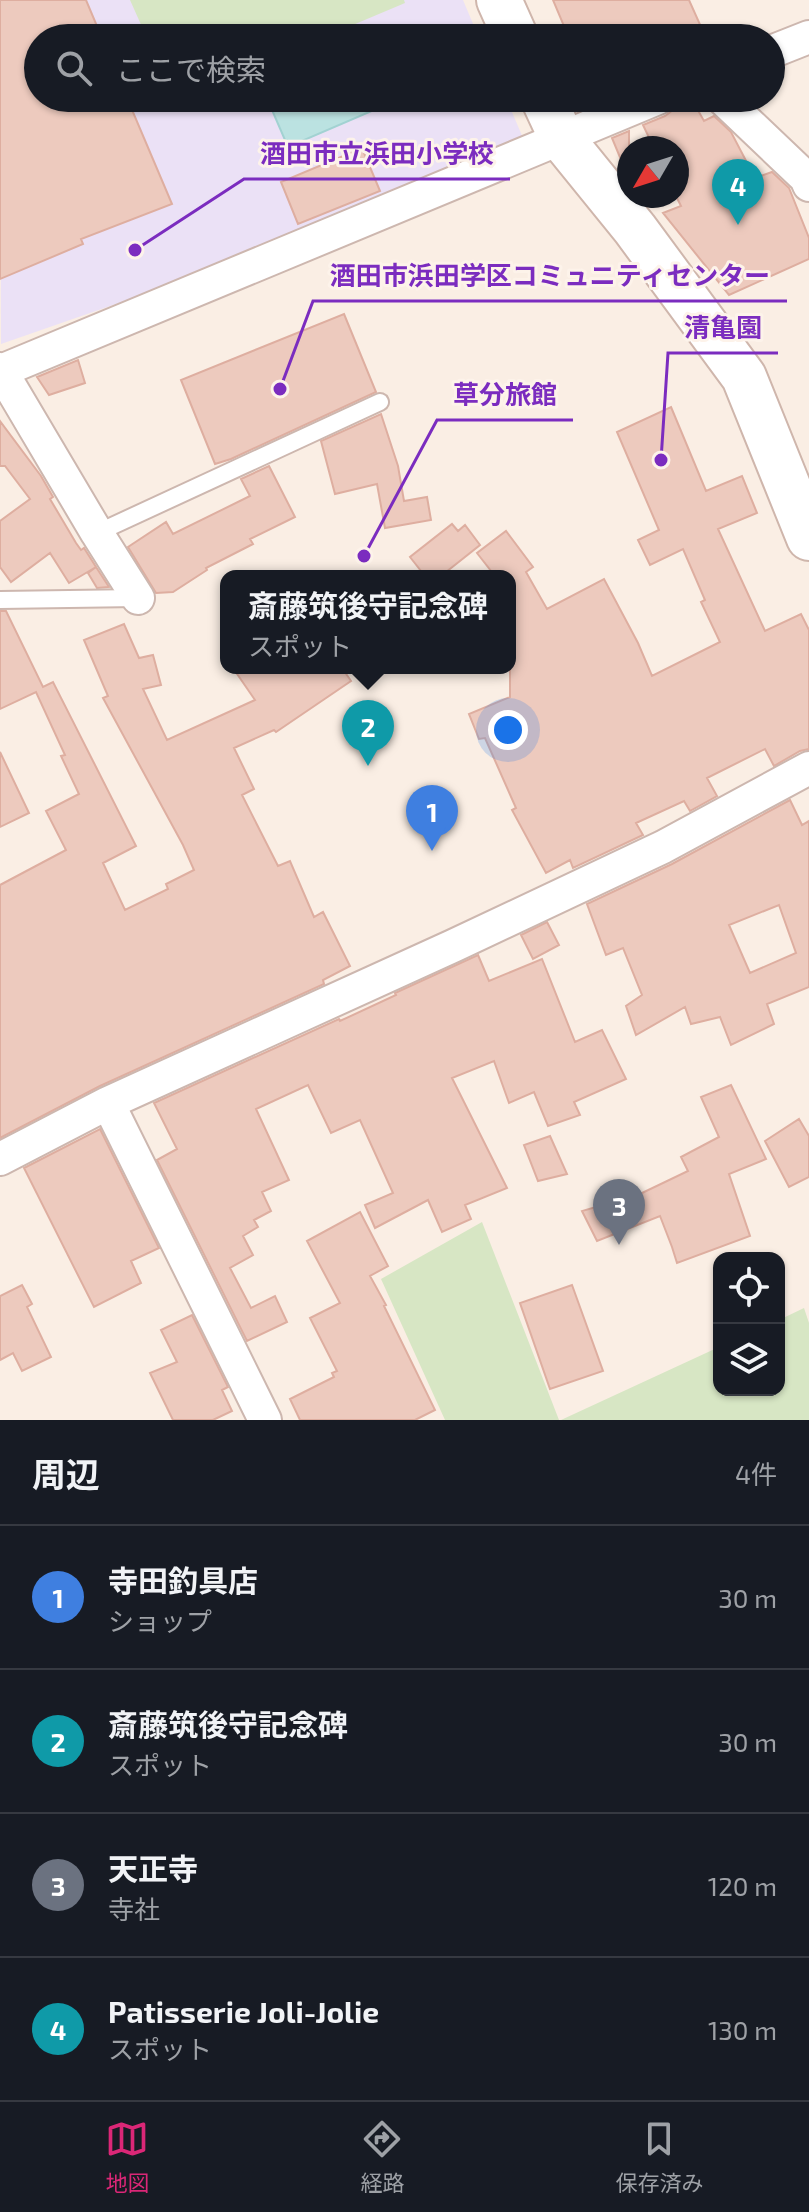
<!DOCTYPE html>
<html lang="ja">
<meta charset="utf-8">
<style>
body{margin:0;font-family:"Exo 2","Noto Sans JP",sans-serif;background:#242831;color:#f1f3f6}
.controls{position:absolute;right:24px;bottom:24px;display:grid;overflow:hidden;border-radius:16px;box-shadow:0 2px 6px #0004}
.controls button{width:72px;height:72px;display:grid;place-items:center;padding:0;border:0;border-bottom:2px solid #363941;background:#171b24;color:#f1f3f6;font:40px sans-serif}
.compass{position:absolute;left:617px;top:136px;width:72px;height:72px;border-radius:50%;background:#171b24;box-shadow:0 2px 6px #0004;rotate:231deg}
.you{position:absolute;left:508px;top:730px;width:28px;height:28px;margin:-20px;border:6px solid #fff;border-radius:50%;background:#1a73e8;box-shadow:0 0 0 12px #1a73e833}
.badge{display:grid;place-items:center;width:52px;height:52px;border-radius:50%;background:#db2777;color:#fff;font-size:26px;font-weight:700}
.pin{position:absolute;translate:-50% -66px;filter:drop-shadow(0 2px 4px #0008)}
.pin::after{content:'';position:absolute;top:42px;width:28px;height:24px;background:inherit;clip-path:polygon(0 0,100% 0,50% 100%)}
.popup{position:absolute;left:220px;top:570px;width:296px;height:104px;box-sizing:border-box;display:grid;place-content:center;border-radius:16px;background:#171b24;filter:drop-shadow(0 2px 6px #0005);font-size:26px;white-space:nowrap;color:#9ea1a6}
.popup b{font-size:30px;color:#f1f3f6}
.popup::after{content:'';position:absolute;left:50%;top:100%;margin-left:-16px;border:16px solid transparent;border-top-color:#171b24}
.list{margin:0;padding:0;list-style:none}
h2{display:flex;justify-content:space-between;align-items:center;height:104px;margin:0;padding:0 32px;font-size:34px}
h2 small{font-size:26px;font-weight:400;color:#9ea1a6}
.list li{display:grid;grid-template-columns:52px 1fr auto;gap:24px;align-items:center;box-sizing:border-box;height:144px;padding:0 32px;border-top:2px solid #363941}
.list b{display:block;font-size:30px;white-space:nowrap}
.list p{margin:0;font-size:26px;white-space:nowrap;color:#9ea1a6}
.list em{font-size:26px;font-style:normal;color:#9ea1a6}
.icon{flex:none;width:44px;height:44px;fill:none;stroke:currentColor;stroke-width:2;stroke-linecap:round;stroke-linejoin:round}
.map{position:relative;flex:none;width:809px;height:1420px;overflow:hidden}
.search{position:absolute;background:#171b24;box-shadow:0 2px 6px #0004;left:24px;right:24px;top:24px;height:88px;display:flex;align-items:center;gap:20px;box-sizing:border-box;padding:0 28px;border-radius:44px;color:#9ea1a6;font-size:30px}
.sheet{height:680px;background:#171b24}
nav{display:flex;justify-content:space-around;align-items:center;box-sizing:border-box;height:112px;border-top:2px solid #363941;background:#171b24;font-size:22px;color:#9ea1a6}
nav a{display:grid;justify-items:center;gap:4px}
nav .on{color:#db2777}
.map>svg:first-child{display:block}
</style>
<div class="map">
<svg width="809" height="1420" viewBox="0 0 809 1420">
<rect width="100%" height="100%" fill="#faeee4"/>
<path fill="#ebe1f6" d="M0,0H463L479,38H38V98H506L532,159L1,344Z"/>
<path fill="#d7e6c4" d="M130,0H404L405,3L322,38H147Z
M482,1222L559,1420H445L381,1279Z
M804,1308L809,1323V1420H561L719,1347V1390H779V1320Z"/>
<path fill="#bbe2e1" stroke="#a2d2d2" stroke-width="2" d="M281,98H377L381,107L288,147L269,103Z"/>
<path fill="#edcabe" stroke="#deaea0" stroke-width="2" fill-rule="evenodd" d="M0,0H86L102,38H38V98H127L172,204L81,239L83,244L0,279Z
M553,0H689L706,38H569Z
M677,98H691L704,121L714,116L731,132L755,178L772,172L789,188L809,238V259L729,295L663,213L681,206L677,198V148H654L643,125L665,116L673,110Z
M629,131V179L612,138Z
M362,148L380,191L298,224L281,182Z
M344,314L376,392L231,459L215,464L181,380Z
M78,360L85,383L49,395L37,377Z
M671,407L706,491L742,476L757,513L718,529L765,631L801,614L809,630V749L800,751L774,766L765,749L707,778L717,796L690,811L684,801L636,823L643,835L573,868L570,860L546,873L512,810L516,808L485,738L479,739L469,714L510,697V576H495L477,553L506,531L533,567L526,572L547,609L604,579L638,643L652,676L720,642L701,602L705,600L683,549L650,565L638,540L659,530L617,432Z
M381,414L398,466L404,501L427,497L431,520L385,528L377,484L335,494L321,441Z
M0,421L41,476L53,497L50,499L76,543L81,550L84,548L96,567L69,583L50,553L11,582L0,567V521L30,499L5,466H0Z
M269,466L295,517L250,539L253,544L206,568L207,570L173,592L156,593L128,547L166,522L173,534L250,496L241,479Z
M452,524L458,531L465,525L480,545L441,576H425L410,557Z
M96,567L109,587L97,588L88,573Z
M0,611H6L43,687L53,682L136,846L103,863L125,910L168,889L166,884L194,870L183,845L103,698L108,696L84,640L124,624L139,658L153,655L161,685L143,689L167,740L255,700L233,668H342L351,681L276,732L274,730L234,748L254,789L242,795L278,866L290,861L314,917L323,912L350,966L323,980L324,984L100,1086L0,1138V885L66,850L46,811L79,794L61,756L65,755L36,692L0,709Z
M0,752L29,813L0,827Z
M790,800L802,825L809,821V987L767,1004L774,1024L731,1045L720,1017L691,1024L685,1007L636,1035L626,1006L642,995L623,948L606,955L587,904L672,864ZM779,905L796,953L750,973L729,925Z
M547,922L559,945L533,959L521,935Z
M478,955L489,981L542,959L575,1042L602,1030L626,1079L574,1102L580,1115L548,1126L534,1092L509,1103L494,1061L452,1078L507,1188L465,1205L471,1219L442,1232L428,1200L375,1228L365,1205L393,1193L360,1120L331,1133L308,1085L256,1109L289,1180L262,1192L271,1211L254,1220L258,1227L243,1236L253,1255L230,1268L251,1308L275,1296L287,1322L247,1341L157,1160L177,1149L154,1103L339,1019L340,1021L396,995L395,993Z
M731,1085L766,1159L729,1174L750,1236L677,1263L672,1247L660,1216L597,1241L582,1211L640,1194L688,1171L681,1157L719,1137L701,1097Z
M799,1119L809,1136V1177L789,1187L765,1141Z
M100,1129L159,1248L131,1261L141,1283L94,1307L24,1168Z
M550,1136L567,1174L538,1181L524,1145Z
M360,1212L388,1266L370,1276L386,1305L384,1306L435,1410L415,1420H300L290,1399L334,1377L332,1373L337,1371L310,1318L340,1303L307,1241Z
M22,1285L32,1304L27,1307L51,1357L22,1371L13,1353L0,1360V1296Z
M572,1285L603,1371L550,1389L520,1303Z
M192,1315L228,1387L222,1390L232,1411L213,1420H173L150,1373L177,1362L161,1330Z"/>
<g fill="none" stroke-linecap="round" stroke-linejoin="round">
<g stroke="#cdb7af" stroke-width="20">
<path id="lane" d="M97,533L380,402
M0,600L138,598"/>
</g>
<g stroke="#cdb7af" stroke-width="36">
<path id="street" d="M771,52L809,37
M722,98L806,178L809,185
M0,369L1,371L658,98
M1,371L97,533L138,598
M108,1103L265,1420
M0,1159L108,1103L453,946L663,847L809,768"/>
</g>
<g stroke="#cfb6ac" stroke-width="48">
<path id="secondary" d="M499,0L516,38
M543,98L562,139L635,229L744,377L809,538"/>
</g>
<use href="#lane" stroke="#fff" stroke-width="16"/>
<use href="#street" stroke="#fff" stroke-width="32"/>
<use href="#secondary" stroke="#fff" stroke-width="44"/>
</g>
<path fill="none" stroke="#7b2cbf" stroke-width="3" d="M135 250L244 179H510M280 389L313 301H787M661 460L668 353H778M364 556L437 420H573"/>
<g fill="#7b2cbf" stroke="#fdf3ea" stroke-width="3">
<circle cx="135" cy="250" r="8"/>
<circle cx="280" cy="389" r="8"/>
<circle cx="661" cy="460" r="8"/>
<circle cx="364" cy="556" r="8"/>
</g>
<g font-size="26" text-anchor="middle" font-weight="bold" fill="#7b2cbf" stroke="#fdf3ea" stroke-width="6" stroke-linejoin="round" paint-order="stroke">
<text x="377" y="163">酒田市立浜田小学校</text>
<text x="550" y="285">酒田市浜田学区コミュニティセンター</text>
<text x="723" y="337">清亀園</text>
<text x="505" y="404">草分旅館</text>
</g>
</svg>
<div class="controls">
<button><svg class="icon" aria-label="locate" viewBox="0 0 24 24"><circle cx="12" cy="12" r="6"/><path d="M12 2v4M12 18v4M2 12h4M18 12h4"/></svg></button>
<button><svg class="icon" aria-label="layers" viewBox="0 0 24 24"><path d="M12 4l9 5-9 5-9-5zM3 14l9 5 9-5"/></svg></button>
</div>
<svg class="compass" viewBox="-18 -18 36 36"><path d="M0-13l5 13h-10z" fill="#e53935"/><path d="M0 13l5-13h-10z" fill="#9ea1a6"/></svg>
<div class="you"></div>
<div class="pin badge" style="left:432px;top:851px;background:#3f7fe0">1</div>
<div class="pin badge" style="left:368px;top:766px;background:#0f9aa8">2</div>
<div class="popup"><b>斎藤筑後守記念碑</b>スポット</div>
<div class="pin badge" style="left:619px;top:1245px;background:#6b7280">3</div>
<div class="pin badge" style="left:738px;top:225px;background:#0f9aa8">4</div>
<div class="search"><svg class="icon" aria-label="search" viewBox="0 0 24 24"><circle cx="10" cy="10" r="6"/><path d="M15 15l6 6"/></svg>ここで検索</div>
</div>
<section class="sheet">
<h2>周辺<small>4件</small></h2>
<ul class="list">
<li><span class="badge" style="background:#3f7fe0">1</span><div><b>寺田釣具店</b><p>ショップ</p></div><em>30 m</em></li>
<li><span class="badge" style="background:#0f9aa8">2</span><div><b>斎藤筑後守記念碑</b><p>スポット</p></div><em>30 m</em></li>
<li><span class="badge" style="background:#6b7280">3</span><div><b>天正寺</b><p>寺社</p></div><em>120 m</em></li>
<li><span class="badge" style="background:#0f9aa8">4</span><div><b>Patisserie Joli-Jolie</b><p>スポット</p></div><em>130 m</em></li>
</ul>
</section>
<nav>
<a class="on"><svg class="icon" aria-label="map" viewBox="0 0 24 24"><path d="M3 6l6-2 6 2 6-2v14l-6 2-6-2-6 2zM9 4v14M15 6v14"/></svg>地図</a>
<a><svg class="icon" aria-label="directions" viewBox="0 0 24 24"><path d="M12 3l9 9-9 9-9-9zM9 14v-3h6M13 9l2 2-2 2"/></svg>経路</a>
<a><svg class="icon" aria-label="saved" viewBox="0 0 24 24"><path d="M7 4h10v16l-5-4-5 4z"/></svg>保存済み</a>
</nav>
